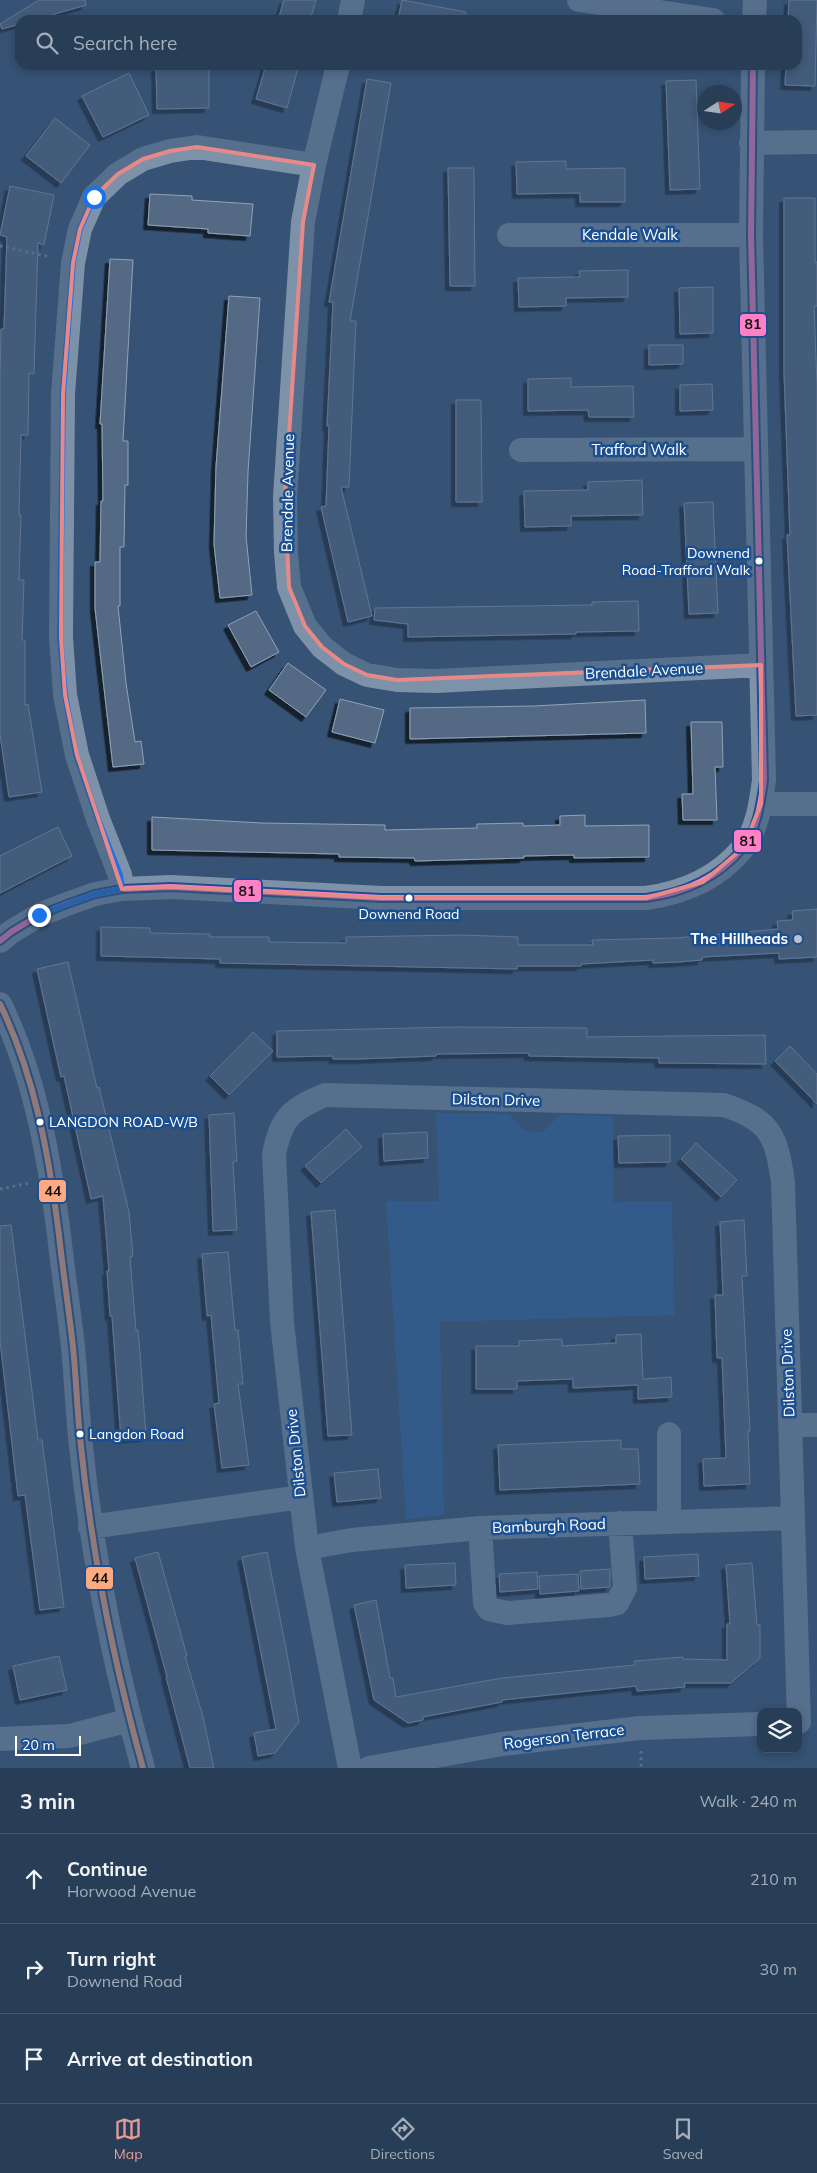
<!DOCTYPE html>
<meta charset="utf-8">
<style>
body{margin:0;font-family:Mulish,sans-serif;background:#344961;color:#f1f3f6}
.controls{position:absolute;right:15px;bottom:15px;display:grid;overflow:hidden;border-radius:10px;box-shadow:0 2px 8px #0003}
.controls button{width:45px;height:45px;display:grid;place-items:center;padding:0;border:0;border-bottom:1px solid #44576d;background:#283e57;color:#f1f3f6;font:25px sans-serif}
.compass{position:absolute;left:697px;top:85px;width:45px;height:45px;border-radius:50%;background:#283e57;box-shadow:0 2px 8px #0003;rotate:78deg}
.scale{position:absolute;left:15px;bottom:12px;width:66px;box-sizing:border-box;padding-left:5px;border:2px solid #fff;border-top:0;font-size:14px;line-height:18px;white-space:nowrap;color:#fff;-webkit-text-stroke:4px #1b4f8f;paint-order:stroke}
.stop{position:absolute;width:15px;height:15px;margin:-11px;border:4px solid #1a73e8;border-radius:50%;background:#fff}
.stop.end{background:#1a73e8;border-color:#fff;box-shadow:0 1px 5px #0008}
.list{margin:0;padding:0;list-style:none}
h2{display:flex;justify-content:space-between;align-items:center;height:65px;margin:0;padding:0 20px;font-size:21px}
h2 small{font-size:16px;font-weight:400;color:#a5aeba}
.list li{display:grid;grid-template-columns:32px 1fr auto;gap:15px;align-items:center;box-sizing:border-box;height:90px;padding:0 20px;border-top:1px solid #44576d}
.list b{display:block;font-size:19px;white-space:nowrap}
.list p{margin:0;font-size:16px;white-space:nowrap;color:#a5aeba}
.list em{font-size:16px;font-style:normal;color:#a5aeba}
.icon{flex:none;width:28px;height:28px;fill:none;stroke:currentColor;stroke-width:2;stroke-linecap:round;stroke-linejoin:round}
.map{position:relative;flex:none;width:817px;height:1768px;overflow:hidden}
.search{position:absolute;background:#283e57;box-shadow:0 2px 8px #0003;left:15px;right:15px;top:15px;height:55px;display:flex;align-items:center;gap:12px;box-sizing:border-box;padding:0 18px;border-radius:15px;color:#a5aeba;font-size:19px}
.sheet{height:335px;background:#283e57}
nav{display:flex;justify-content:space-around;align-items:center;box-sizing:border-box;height:70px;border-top:1px solid #44576d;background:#283e57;font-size:14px;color:#a5aeba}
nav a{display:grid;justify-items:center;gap:2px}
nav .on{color:#e69b98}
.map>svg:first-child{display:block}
</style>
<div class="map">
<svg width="817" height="1768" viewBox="0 0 817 1768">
<defs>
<filter id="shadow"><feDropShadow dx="-4.5" dy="4.5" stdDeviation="0" flood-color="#0009"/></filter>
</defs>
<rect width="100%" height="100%" fill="#365274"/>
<path fill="#2f66a5" d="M436,1113L509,1114L525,1131L543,1132L560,1115L613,1116V1202L672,1201L674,1315L440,1322L444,1515L406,1519L386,1201H439Z"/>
<path fill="#526984" stroke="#92a2b6" filter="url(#shadow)" d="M39,0H85L86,5L34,20H20V24L2,29L0,24Z
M284,0H316L310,20H278Z
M402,0L466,12L465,20H398Z
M789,0H817L815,86L785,85L786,65H797V20H788Z
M266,65H299L287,108L256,99Z
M209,66V108L157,109L156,67Z
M129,73L149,115L103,137L82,96Z
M367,79L391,83L350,321H356L349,487H341L372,616L348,622L321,507L326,506L329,426H327L333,302H329Z
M696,80L700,189L670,190L666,81Z
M55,118L90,145L61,183L26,156Z
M566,161V169L625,168V202H580V193L517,194L516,162Z
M448,168H474L475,286H450Z
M10,186L54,195L44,245L38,243L34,374L29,373L28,435H21L19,515H21L19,580H24L22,640H25V705L28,704L42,792L9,797L0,734V376L1,329H4L7,237L0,235Z
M150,194L192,196V200L253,204L250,236L208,233V229L148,225Z
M784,198H815V262H817V306H814L817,385V715L796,716L787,535H790L784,372Z
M110,259L133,260L123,441H128V485H125L124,547H120V606H118L126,683L135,742L141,741L144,764L113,767L95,608V562H100L101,501H103L102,424H100Z
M628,270V297L566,298V306L519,307L518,278L580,277L579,271Z
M713,287V333L680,334L679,288Z
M229,296L260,298L248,472L246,536L252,595L220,598L214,544L216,467Z
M649,345H683V364L649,365Z
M571,378V387L633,386L634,417H589L588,410L528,411V379Z
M712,384L713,410L680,411V385Z
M456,400H481L482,502H456Z
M642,480L643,515L571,516V526L525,527L524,491L588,490V482Z
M713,502L718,613L689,614L684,503Z
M638,601L639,631L576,632V634L408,637V624L374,620L375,608L592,605V602Z
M256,611L279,652L251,667L228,625Z
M288,663L326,690L306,717L269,690Z
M340,699L384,710L375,743L332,732Z
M645,700L646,733L410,739V708L534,706Z
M691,722H722L723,767H715L717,820H683L682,794H693Z
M585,815V826L649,825V857L574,858V855L524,856V858L415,861L414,858L339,857V854L152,850V817L262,823L385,825V830L477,828V824L523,823V826L560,825V816Z
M58,827L72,856L0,893V856Z
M817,909V957L779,959V953L702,957V960L678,962L653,963V960L581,964V966H517V969L220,963V959L101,956V927L150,928V933L210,934V937H269V942L346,943V937L461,935L518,937V945H593L592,940L676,938L778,929L777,921L793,920L792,911Z
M68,962L97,1088L99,1087L129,1212L133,1256L130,1257L136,1330H138L140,1352L146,1437L121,1439L112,1316H110L107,1271H109L103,1196L91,1199L64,1076L61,1077L37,969Z
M456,1027L587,1028V1037L765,1035L766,1064L659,1063V1058L529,1056V1053L436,1054V1056L358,1059H333V1056L277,1057V1031Z
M253,1032L273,1051L229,1095L210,1076Z
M790,1046L817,1074V1104L775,1061Z
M234,1113L237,1161L233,1162L237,1230L213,1231L209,1115Z
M346,1129L362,1147L321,1183L305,1166Z
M427,1132L428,1158L384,1161L383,1134Z
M670,1135V1162L619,1163L618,1136Z
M696,1143L737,1180L721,1197L681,1159Z
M335,1210L352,1435L328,1436L311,1212Z
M744,1220L747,1276H742L750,1431H748L750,1484L704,1486L703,1459L726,1458L722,1358H717L715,1295H723L720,1222Z
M11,1225L33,1399L38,1440H42L64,1607L40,1610L25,1495L18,1496L0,1340V1226Z
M228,1252L235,1330H238L243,1384H238L249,1465L222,1468L214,1404L219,1403L211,1315L207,1316L202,1254Z
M641,1334L643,1379L671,1377L672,1397L638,1399V1385L573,1388V1379L517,1381V1389H476V1346H519V1341L562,1339V1346L616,1343V1335Z
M621,1440V1449H638L640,1484L500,1490L498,1445Z
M378,1469L381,1498L337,1502L334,1473Z
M158,1552L187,1656H185L203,1717L214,1768H190L166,1677H167L135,1558Z
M267,1552L286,1648L299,1722L275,1753L258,1756L254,1733L276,1729L242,1557Z
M698,1554L699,1576L645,1579L644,1557Z
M455,1563L456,1585L406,1588L405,1565Z
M752,1563L757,1625H760V1658L731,1683H684L685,1687L637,1691L636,1686L502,1700V1702L423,1717V1720L408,1723L374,1700L354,1605L376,1600L390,1678H393L396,1697L502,1678L635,1665L634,1661L683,1657V1659L727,1660V1624H730L726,1565Z
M610,1569V1587L581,1589L580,1571Z
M537,1572L538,1589L500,1592L499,1574Z
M578,1574L579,1591L540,1594L539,1576Z
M59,1656L67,1690L20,1700L13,1666Z"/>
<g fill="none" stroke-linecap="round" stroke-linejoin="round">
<path stroke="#7d92a8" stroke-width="3" stroke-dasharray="2.5 4" stroke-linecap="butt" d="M0,246L51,257
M0,1189L29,1183
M641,1751V1768"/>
<path stroke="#7d92a8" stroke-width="24" d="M579,0L713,20
M349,20L353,0
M754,20L755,0
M338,65L314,165L303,222L285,497L286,553L289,587L305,626L322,647L344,664L367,675L397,680L436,681L761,665
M751,143L817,142
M509,235H751
M521,450L756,449
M761,804H817
M122,889L120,875L98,819L77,755L65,695L61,637L63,394L73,263L80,229L94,197L118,174L143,159L170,151L197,147L314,165
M0,941L11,932L39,915L67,904L95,894L122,889L171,887L381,898H646C683,893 717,879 742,849C757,831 761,803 764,780L751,235L753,65
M0,1004C35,1076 49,1156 59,1235C63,1272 69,1310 73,1347C76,1377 77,1407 80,1437C91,1549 113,1660 143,1768
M790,1425H817
M669,1434V1522
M90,1527L301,1497
M480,1528L485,1603L489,1609L507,1613L609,1605L617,1603L625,1588L620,1523
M307,1548L352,1540L480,1528L793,1518
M0,1739L69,1736L130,1720
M350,1768L307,1548L282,1322L274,1154C282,1117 290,1110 325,1095L724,1105C771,1121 776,1135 783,1182L799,1722
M369,1768L502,1744L640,1728L761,1724"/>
<g stroke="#1b4f8f" stroke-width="10">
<path id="bus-1" d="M0,941L11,932L39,915L67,904L95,894L122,889L171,887L381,898H646C683,893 717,879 742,849C757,831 761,803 764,780L751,235L753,65"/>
</g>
<g stroke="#1b4f8f" stroke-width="10">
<path id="bus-2" d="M0,1004C35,1076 49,1156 59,1235C63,1272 69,1310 73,1347C76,1377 77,1407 80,1437C91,1549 113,1660 143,1768"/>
</g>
<use href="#bus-1" stroke="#ff80c5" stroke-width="6"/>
<use href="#bus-2" stroke="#ffa980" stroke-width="6"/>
</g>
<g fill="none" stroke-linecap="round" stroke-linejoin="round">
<path stroke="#1a73e8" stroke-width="6" d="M39,915L95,894L122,889L120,875L98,819L76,755L65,695L60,637L63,394L73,262L80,229L94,197"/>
</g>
<path d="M0 0H817V1768H0ZM197,147L314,165L303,222L285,497L289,587L305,626L322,647L344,664L367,675L397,680L761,665V804L743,848L703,882L646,898H381L171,887L122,889L77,755L65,695L61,637L63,394L73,263L80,229L94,197L118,174L143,159L170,151Z" fill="#365274" fill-opacity=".55" fill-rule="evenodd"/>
<path fill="none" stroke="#e88989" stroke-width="4" stroke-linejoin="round" d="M197,147L314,165L303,222L285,497L289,587L305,626L322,647L344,664L367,675L397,680L761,665V804L743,848L703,882L646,898H381L171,887L122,889L77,755L65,695L61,637L63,394L73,263L80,229L94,197L118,174L143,159L170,151Z"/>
<g fill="#fff" stroke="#1b4f8f" stroke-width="2">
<circle cx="759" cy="561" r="4.5"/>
<circle cx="409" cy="898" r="4.5"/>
<circle cx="40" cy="1122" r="4.5"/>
<circle cx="80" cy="1434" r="4.5"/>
</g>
<circle fill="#b9c2ce" stroke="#1b4f8f" stroke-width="2" cx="798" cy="939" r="5"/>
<g text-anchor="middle" stroke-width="5" stroke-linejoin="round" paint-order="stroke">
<g font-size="14" fill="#fff" stroke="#1b4f8f" text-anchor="start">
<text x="750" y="558" text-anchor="end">Downend<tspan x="750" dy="17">Road-Trafford Walk</tspan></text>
<text x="409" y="919" text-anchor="middle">Downend Road</text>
<text x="49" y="1127">LANGDON ROAD-W/B</text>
<text x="89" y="1439">Langdon Road</text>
</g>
<g font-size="15" fill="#fff" stroke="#1b4f8f">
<text x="630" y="240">Kendale Walk</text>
<text x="639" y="455">Trafford Walk</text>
<text transform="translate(288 493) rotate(-89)" y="5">Brendale Avenue</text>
<text transform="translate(644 671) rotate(-3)" y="5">Brendale Avenue</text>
<text transform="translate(496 1100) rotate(1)" y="5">Dilston Drive</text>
<text transform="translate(788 1373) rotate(-92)" y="5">Dilston Drive</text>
<text transform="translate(296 1453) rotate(-96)" y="5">Dilston Drive</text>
<text transform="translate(549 1526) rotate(-2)" y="5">Bamburgh Road</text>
<text transform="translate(564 1737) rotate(-7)" y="5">Rogerson Terrace</text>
</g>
<g font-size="15" font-weight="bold" fill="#fff" stroke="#1b4f8f" text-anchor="end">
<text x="788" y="944">The Hillheads</text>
</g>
</g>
<g stroke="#1b4f8f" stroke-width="2">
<rect x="739" y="313" width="28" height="24" rx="5" fill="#ff80c5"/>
<rect x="733" y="829" width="29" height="24" rx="5" fill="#ff80c5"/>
<rect x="233" y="879" width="29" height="24" rx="5" fill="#ff80c5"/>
<rect x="38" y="1179" width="29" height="24" rx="5" fill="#ffa980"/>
<rect x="85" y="1566" width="29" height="24" rx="5" fill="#ffa980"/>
</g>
<g font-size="14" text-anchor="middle" font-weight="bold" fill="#111">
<text x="753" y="329">81</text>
<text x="748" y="846">81</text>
<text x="247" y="896">81</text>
<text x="53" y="1196">44</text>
<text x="100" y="1583">44</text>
</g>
</svg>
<div class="controls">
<button><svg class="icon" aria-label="layers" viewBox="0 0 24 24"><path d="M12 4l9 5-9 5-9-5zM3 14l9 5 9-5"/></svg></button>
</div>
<svg class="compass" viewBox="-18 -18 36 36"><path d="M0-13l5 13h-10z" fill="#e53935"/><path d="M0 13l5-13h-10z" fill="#a5aeba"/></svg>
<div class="scale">20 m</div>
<div class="stop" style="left:94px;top:197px"></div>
<div class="stop end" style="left:39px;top:915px"></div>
<div class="search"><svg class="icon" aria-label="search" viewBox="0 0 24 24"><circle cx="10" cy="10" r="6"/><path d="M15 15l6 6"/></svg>Search here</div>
</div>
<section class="sheet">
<h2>3 min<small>Walk · 240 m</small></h2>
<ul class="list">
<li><svg class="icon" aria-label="ahead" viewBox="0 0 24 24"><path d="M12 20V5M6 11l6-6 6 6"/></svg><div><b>Continue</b><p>Horwood Avenue</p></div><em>210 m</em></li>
<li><svg class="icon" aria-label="right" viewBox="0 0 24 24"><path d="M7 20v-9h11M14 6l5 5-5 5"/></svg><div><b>Turn right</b><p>Downend Road</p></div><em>30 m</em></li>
<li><svg class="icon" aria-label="arrive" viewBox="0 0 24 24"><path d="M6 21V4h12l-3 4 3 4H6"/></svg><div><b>Arrive at destination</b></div></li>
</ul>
</section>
<nav>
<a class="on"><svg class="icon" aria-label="map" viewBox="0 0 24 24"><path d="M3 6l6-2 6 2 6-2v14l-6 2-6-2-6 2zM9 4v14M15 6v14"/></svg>Map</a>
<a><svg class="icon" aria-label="directions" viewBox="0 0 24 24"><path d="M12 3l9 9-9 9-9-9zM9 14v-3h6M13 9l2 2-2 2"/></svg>Directions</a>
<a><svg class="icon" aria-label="saved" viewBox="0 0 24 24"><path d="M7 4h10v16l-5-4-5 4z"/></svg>Saved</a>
</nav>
